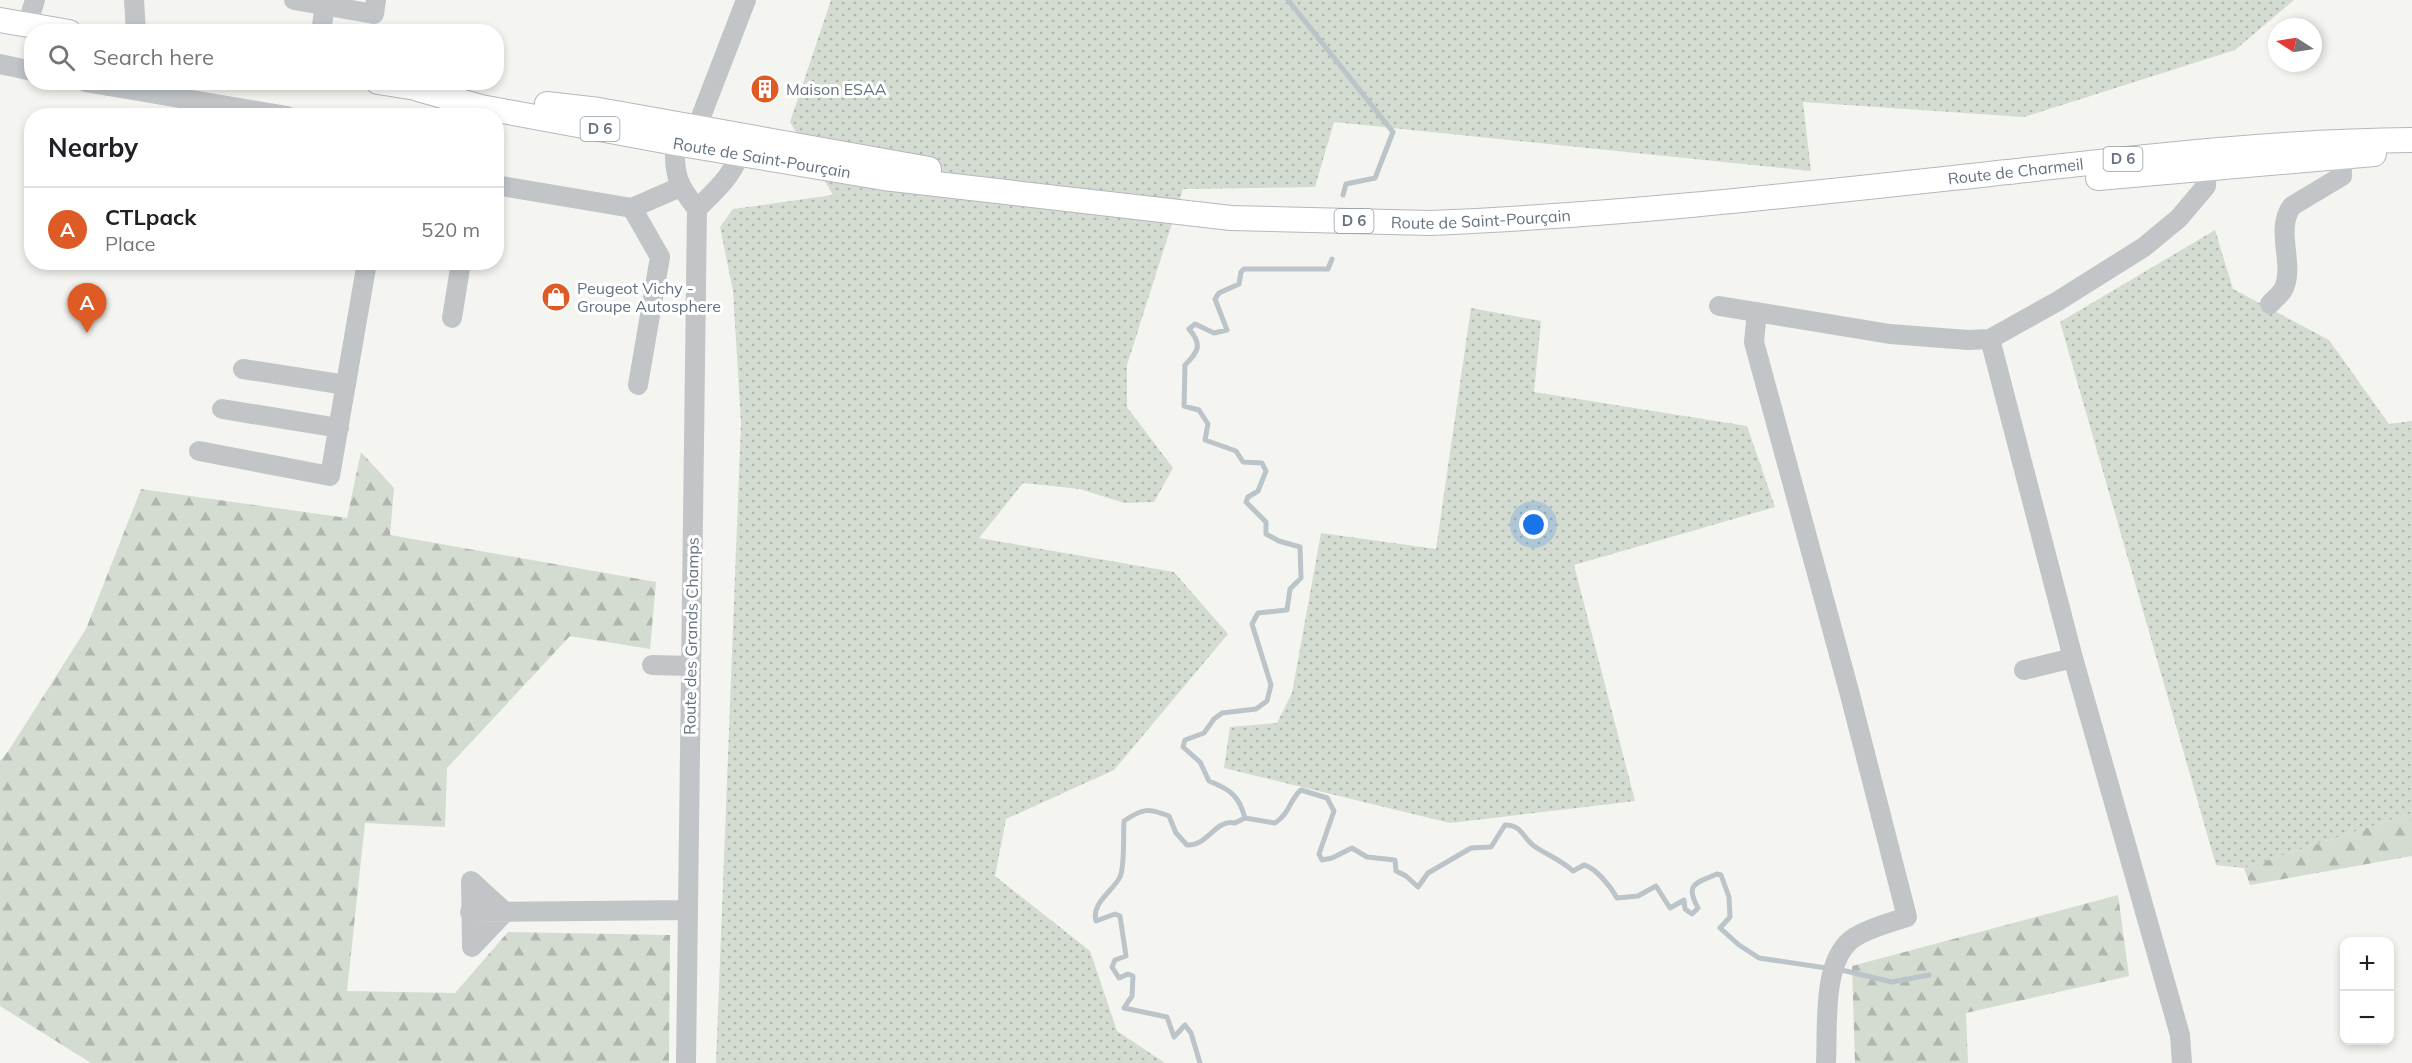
<!DOCTYPE html>
<meta charset="utf-8">
<style>
body{margin:0;font-family:Mulish,sans-serif;background:#f6f6f6;color:#202124}
.controls{position:absolute;right:18px;bottom:18px;display:grid;overflow:hidden;border-radius:12px;box-shadow:0 3px 9px #0003}
.controls button{width:54px;height:54px;display:grid;place-items:center;padding:0;border:0;border-bottom:2px solid #e0e0e0;background:#fff;color:#202124;font:30px sans-serif}
.compass{position:absolute;left:2268px;top:18px;width:54px;height:54px;border-radius:50%;background:#fff;box-shadow:0 3px 9px #0003;rotate:282deg}
.you{position:absolute;left:1534px;top:525px;width:21px;height:21px;margin:-15px;border:4px solid #fff;border-radius:50%;background:#1a73e8;box-shadow:0 0 0 9px #1a73e833}
.badge{display:grid;place-items:center;width:39px;height:39px;border-radius:50%;background:#df5b25;color:#fff;font-size:20px;font-weight:700}
.pin{position:absolute;translate:-50% -50px;filter:drop-shadow(0 2px 3px #0008)}
.pin::after{content:'';position:absolute;top:32px;width:21px;height:18px;background:inherit;clip-path:polygon(0 0,100% 0,50% 100%)}
.list{margin:0;padding:0;list-style:none}
h2{display:flex;justify-content:space-between;align-items:center;height:78px;margin:0;padding:0 24px;font-size:26px}
h2 small{font-size:20px;font-weight:400;color:#757577}
.list li{display:grid;grid-template-columns:39px 1fr auto;gap:18px;align-items:center;box-sizing:border-box;height:84px;padding:0 24px;border-top:2px solid #e0e0e0}
.list b{display:block;font-size:22px;white-space:nowrap}
.list p{margin:0;font-size:20px;white-space:nowrap;color:#757577}
.list em{font-size:20px;font-style:normal;color:#757577}
.icon{flex:none;width:33px;height:33px;fill:none;stroke:currentColor;stroke-width:2;stroke-linecap:round;stroke-linejoin:round}
.map{position:relative;flex:none;width:2412px;height:1063px;overflow:hidden}
.search{position:absolute;background:#fff;box-shadow:0 3px 9px #0003;left:24px;top:24px;width:480px;height:66px;display:flex;align-items:center;gap:15px;box-sizing:border-box;padding:0 21px;border-radius:24px;color:#757577;font-size:22px}
.panel{position:absolute;background:#fff;box-shadow:0 3px 9px #0003;left:24px;top:108px;width:480px;height:162px;border-radius:24px}
.map>svg:first-child{display:block}
</style>
<div class="map">
<svg width="2412" height="1063" viewBox="0 0 2412 1063">
<defs>
<pattern id="grass-dots" width="8" height="8" patternUnits="userSpaceOnUse" patternTransform="scale(1.5)"><rect width="8" height="8" fill="#d4dbd1"/><path d="M2 2h.1M6 6h.1" fill="none" stroke="#b0b6af" stroke-width="1.8" stroke-linecap="round"/></pattern>
<pattern id="forest-firs" width="22" height="20" patternUnits="userSpaceOnUse" patternTransform="scale(1.5)"><rect width="22" height="20" fill="#d4dbd1"/><path d="M5 1l3.5 6h-7zM16 11l3.5 6h-7z" fill="#b0b6af"/></pattern>
</defs>
<rect width="100%" height="100%" fill="#f4f4f0"/>
<path fill="url(#grass-dots)" d="M831,0H2294L2235,50L2024,117L1803,102L1811,171L1334,122L1315,187L1183,189L1127,365V407L1173,468L1154,502L1124,503L1080,489L1023,483L979,538L1174,572L1228,634L1114,770L1006,819L995,876L1090,951L1117,1031L1165,1063H716L741,423L733,291L720,227L733,209L833,195L790,122Z
M2215,230L2233,289L2329,340L2389,424L2412,421V813L2244,868L2216,865L2060,322Z
M1471,308L1541,321L1534,392L1747,426L1775,507L1574,565L1635,801L1450,823L1224,768L1230,727L1277,723L1292,693L1321,533L1436,549Z"/>
<path fill="url(#forest-firs)" d="M361,452L394,488L390,535L656,582L650,649L570,636L447,768L445,827L365,823L347,991L455,993L508,932L670,935L669,1063H91L0,1006V761L9,750L86,629L141,489L347,518Z
M2412,813V856L2250,885L2244,868Z
M2118,895L2129,976L1966,1013L1968,1063H1855L1852,966Z"/>
<g fill="none" stroke-linecap="round" stroke-linejoin="round">
<path stroke="#bac4c9" stroke-width="5" d="M1288,0L1393,132L1375,178L1346,184L1343,195
M1245,818L1275,823C1291,812 1289,800 1301,790L1327,798L1334,811L1319,854L1322,860L1332,858L1352,848L1367,857L1395,860L1396,871L1406,876L1418,887L1428,873L1471,848L1491,847L1505,825C1522,825 1522,837 1534,846C1547,855 1561,860 1573,871L1584,865C1596,868 1611,887 1617,898L1638,896L1656,886L1670,908L1684,900L1685,909L1692,914L1698,908C1684,883 1697,883 1717,874L1721,875L1729,897L1730,917L1720,928L1739,945L1759,958L1846,971L1892,982L1929,975
M1245,818C1239,795 1229,789 1209,781L1200,762L1183,747L1185,740L1204,733L1214,719L1222,713L1256,709L1267,701L1271,685L1252,624L1258,613L1287,610L1290,589L1301,578L1300,547L1279,541L1266,534V522L1246,502L1248,497L1258,491L1266,471L1262,463L1243,462L1236,451L1205,440L1208,424L1199,410L1184,406L1185,365C1198,352 1203,345 1189,329L1195,324L1214,333L1227,330L1215,299L1219,293L1239,284L1241,272L1244,269H1328L1332,259
M1200,1063L1191,1033L1185,1025L1174,1037L1167,1017L1124,1008L1132,996L1133,976L1128,974L1119,978L1112,967L1115,960L1126,956L1120,916L1115,914L1096,921C1091,903 1113,891 1120,877C1125,866 1123,834 1124,821C1143,808 1148,808 1169,816L1176,833L1187,845C1208,846 1215,819 1235,823L1245,818"/>
<g stroke="#b5b8bc" stroke-width="26">
<g id="major">
<path d="M0,20L69,32"/>
<path d="M378,82L435,91"/>
<path id="s1" d="M418,89L481,107L675,143L884,178L1231,218L1430,223C1626,215 1822,192 2017,171C2149,156 2280,141 2412,140"/>
<path d="M547,104L599,110L929,169"/>
<path d="M2098,178L2374,154"/>
</g>
</g>
<path stroke="#c2c5c8" stroke-width="20" d="M134,0L136,32
M294,0L374,14L376,0
M27,25L35,0
M321,32L325,5
M0,64L32,71
M85,82L287,116
M496,185L632,208L680,187
M632,208L660,257L638,385
M697,209C719,187 736,173 744,141
M2270,304C2274,299 2280,295 2283,290C2296,265 2274,230 2292,206L2342,176L2341,143
M1719,306L1890,334L1968,340L1990,339L2058,301L2144,247L2179,218L2206,186L2207,156
M1757,312L1754,342L1849,691L1907,917C1889,923 1871,927 1855,937C1821,958 1828,1027 1826,1063
M452,318L461,262
M1990,339L2073,658L2180,1035L2182,1063
M243,369L346,385
M222,409L339,428
M199,451L330,476L367,262
M652,665L690,666
M2024,670L2073,658
M471,881L505,912L472,947Z
M470,912L688,910
M686,1063L697,209C677,184 674,175 675,143L697,127L746,0"/>
<use href="#major" stroke="#fff" stroke-width="24"/>
</g>
<defs>
<g id="building-disc" transform="scale(1.5)"><circle r="9.5" fill="#df5b25" stroke="#fff"/><path d="M-4-6H4V6H1V3H-1V6H-4ZM-2.5-4.3h1.7v1.8h-1.7ZM.8-4.3h1.7v1.8H.8ZM-2.5-1h1.7V.8h-1.7ZM.8-1h1.7V.8H.8Z" fill="#fff"/></g>
<g id="shop-disc" transform="scale(1.5)"><circle r="9.5" fill="#df5b25" stroke="#fff"/><path d="M-5-2.5h2.3a2.7 3.5 0 0 1 5.4 0H5L5.5 6h-11ZM-1.5-2.5h3a1.5 2.3 0 0 0-3 0Z" fill="#fff"/></g>
</defs>
<g fill-rule="evenodd">
<use href="#building-disc" x="765" y="89"/>
<use href="#shop-disc" x="556" y="297"/>
</g>
<g text-anchor="middle" stroke-width="6" stroke-linejoin="round" paint-order="stroke">
<g fill="#fff" stroke="#929ca7" stroke-width="1.5">
<rect x="580.5" y="117" width="39" height="24" rx="4.5"/>
<rect x="2103.5" y="147" width="39" height="24" rx="4.5"/>
<rect x="1334.5" y="209" width="39" height="24" rx="4.5"/>
</g>
<g font-size="15" font-weight="bold" fill="#647281">
<text x="600" y="134">D 6</text>
<text x="2123" y="164">D 6</text>
<text x="1354" y="226">D 6</text>
</g>
<g font-size="16" fill="#647281" stroke="#fff" text-anchor="start">
<text x="786" y="95">Maison ESAA</text>
<text x="577" y="294">Peugeot Vichy -<tspan x="577" dy="18">Groupe Autosphere</tspan></text>
</g>
<g font-size="16" fill="#647281" stroke="#fff">
<text dy="6" stroke="none"><textPath href="#s1" startOffset="351">Route de Saint-Pourçain</textPath></text>
<text dy="6" stroke="none"><textPath href="#s1" startOffset="1611">Route de Charmeil</textPath></text>
<text dy="6" stroke="none"><textPath href="#s1" startOffset="1074">Route de Saint-Pourçain</textPath></text>
<text transform="translate(691 636) rotate(-89)" y="6">Route des Grands Champs</text>
</g>
</g>
</svg>
<div class="controls">
<button>+</button>
<button>−</button>
</div>
<svg class="compass" viewBox="-18 -18 36 36"><path d="M0-13l5 13h-10z" fill="#e53935"/><path d="M0 13l5-13h-10z" fill="#757577"/></svg>
<div class="you"></div>
<div class="pin badge" style="left:87px;top:333px">A</div>
<div class="search"><svg class="icon" aria-label="search" viewBox="0 0 24 24"><circle cx="10" cy="10" r="6"/><path d="M15 15l6 6"/></svg>Search here</div>
<section class="panel">
<h2>Nearby<small></small></h2>
<ul class="list">
<li><span class="badge">A</span><div><b>CTLpack</b><p>Place</p></div><em>520 m</em></li>
</ul>
</section>
</div>
